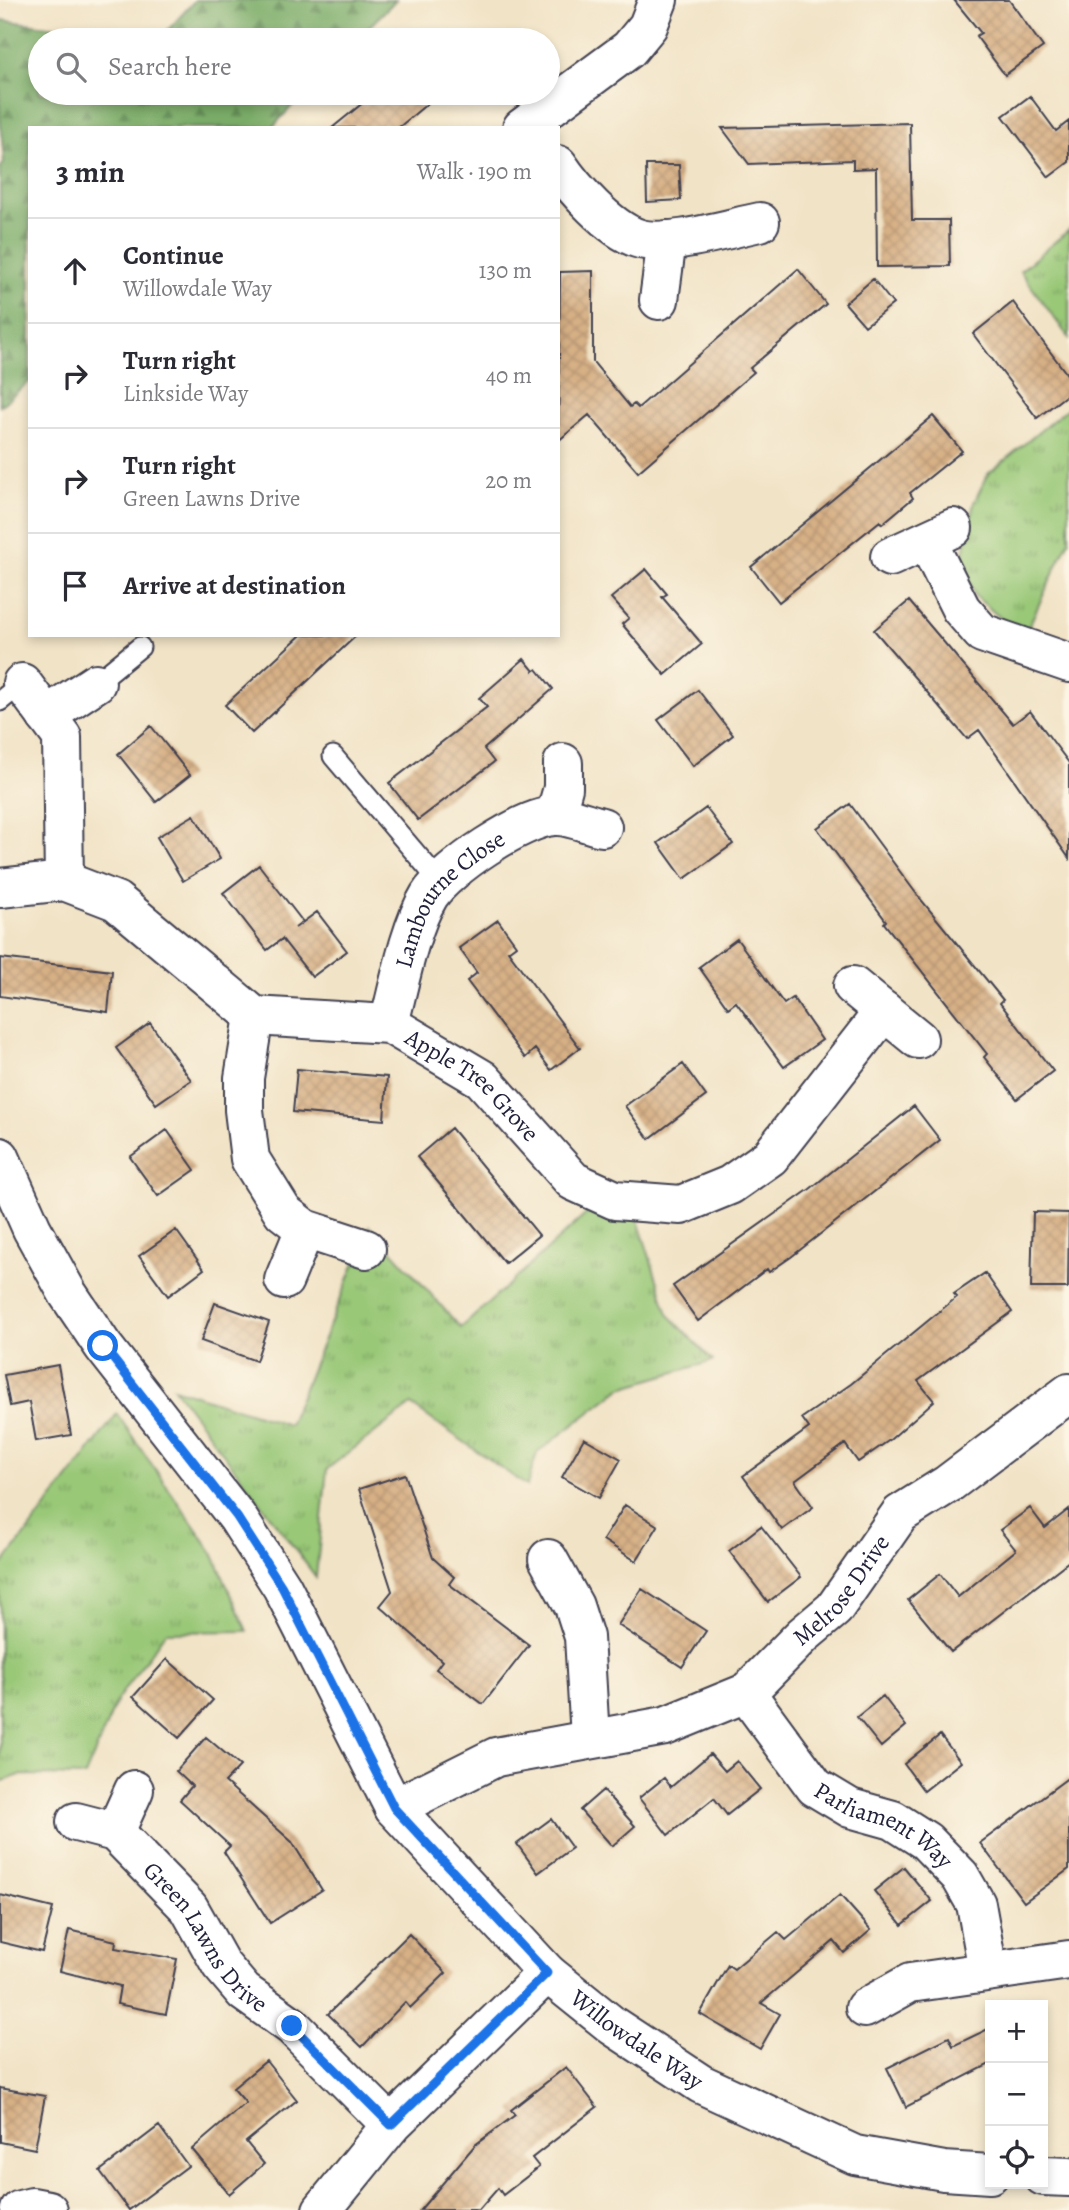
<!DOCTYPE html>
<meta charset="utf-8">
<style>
body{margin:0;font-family:Alegreya,serif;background:#f2f2f3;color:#2b2b33}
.controls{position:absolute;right:21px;bottom:21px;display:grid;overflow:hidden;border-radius:0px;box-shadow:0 4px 10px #0003}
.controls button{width:63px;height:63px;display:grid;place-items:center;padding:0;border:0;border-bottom:2px solid #e1e1e2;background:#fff;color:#2b2b33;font:35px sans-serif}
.stop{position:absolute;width:21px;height:21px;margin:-16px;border:5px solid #1a73e8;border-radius:50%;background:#fff}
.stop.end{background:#1a73e8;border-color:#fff;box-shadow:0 2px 7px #0008}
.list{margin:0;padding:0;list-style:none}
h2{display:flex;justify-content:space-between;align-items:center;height:91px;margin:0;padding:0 28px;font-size:30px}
h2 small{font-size:23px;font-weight:400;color:#7c7c81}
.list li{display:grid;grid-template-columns:46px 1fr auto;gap:21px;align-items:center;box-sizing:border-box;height:105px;padding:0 28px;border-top:2px solid #e1e1e2}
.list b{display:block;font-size:26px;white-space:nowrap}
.list p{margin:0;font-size:23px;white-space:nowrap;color:#7c7c81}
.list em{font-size:23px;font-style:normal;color:#7c7c81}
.icon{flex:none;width:38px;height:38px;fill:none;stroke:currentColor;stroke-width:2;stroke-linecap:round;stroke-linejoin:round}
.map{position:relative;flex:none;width:1069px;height:2210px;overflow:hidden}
.search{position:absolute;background:#fff;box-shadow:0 4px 10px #0003;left:28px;top:28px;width:532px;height:77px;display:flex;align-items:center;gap:18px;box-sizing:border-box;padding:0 24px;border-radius:38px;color:#7c7c81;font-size:26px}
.panel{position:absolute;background:#fff;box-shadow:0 4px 10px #0003;left:28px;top:126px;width:532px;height:511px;border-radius:0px}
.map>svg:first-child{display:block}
</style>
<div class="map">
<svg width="1069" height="2210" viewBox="0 0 1069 2210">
<defs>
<pattern id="grass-tufts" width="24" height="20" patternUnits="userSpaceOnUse" patternTransform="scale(1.75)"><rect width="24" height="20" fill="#99c877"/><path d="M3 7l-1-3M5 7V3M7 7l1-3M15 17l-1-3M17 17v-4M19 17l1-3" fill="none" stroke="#7ca263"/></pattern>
<pattern id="forest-firs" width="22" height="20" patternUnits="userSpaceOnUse" patternTransform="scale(1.75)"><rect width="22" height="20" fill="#7aac68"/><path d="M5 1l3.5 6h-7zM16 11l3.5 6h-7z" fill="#648c57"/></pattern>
<pattern id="building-cross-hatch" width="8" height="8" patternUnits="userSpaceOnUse" patternTransform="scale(1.75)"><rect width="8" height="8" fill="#d7b085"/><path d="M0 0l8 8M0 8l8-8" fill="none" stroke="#b89774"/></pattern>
</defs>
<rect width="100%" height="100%" fill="#fcf5e5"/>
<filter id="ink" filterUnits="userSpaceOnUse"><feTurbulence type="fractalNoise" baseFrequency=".0143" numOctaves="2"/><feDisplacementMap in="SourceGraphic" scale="14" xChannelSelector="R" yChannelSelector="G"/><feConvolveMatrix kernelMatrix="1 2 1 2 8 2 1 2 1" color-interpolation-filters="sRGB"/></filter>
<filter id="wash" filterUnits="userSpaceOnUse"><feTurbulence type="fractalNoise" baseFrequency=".00686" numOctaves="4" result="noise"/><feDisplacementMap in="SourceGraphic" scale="28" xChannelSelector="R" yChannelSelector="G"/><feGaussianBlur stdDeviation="1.57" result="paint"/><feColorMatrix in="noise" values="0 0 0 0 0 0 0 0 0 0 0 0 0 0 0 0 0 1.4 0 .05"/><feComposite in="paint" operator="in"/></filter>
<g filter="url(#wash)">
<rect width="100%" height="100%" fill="#f1e3c6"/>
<path fill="url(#grass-tufts)" stroke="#5e7559" stroke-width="2" d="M1069,230V338L1020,271Z
M1069,407V540L1028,628L1003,620L975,596L962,564L974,502L988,474Z
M606,1196L632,1201L668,1314L713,1361L621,1388L537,1453L527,1486L411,1405L327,1469L316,1577L174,1388L289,1425L370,1226L461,1328Z
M117,1414L213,1553L247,1631L166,1632L117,1700L85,1776L20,1775L0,1782V1568Z"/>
<path fill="url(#forest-firs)" stroke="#4e6752" stroke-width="2" d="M195,0H396L356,40H40V93H304L272,128H30V381L0,406V168L4,163L0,116V20L159,40Z"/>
<g id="blocks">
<path fill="url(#building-cross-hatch)" d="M954,0H1009L1043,47L1005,75L976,36L981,33Z
M375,93H440L398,128H332Z
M1030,96L1056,131L1069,121V162L1049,177L1003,116Z
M910,123L912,220H949L950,266L877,267L876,168L853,169V160L749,164L722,128Z
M646,165H679L681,200L647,202Z
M798,269L826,304L750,368L754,372L638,472L589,415L558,441L560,272L593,271V362L630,407L634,404L638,408Z
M873,279L893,304L865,326L845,303Z
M1013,302L1069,377V393L1037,418L973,334Z
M933,416L962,451L910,493L913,498L882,524L880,521L779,602L751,567Z
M646,569L667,594L662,597L702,644L665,675L622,624L629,618L611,598Z
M909,601L1013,724L1030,711L1069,763V858L979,730L967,739L874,630Z
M301,635H357L252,733L225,705Z
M524,659L534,671L537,669L553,689L484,749L494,762L418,820L389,783L487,707L479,698Z
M698,690L733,735L693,766L658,720Z
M151,726L190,775L156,802L118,754Z
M850,804L918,896L1003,1000L1000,1003L1053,1071L1017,1099L984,1057L987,1054L884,923L886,921L817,828Z
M706,808L733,844L684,879L658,843Z
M194,815L220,859L183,881L157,837Z
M259,865L303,922L295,928L317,912L347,951L312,977L282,939L267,950L223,893Z
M498,920L516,945L508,951L580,1048L551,1070L535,1049L525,1058L467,981L477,973L459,948Z
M737,939L784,1004L793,998L822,1040L784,1067L736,1002L728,1008L699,967Z
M0,958L112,971L108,1012L0,996Z
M150,1023L191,1080L156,1104L116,1048Z
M683,1064L706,1096L649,1139L625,1106Z
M297,1069L387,1077L384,1120L293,1112Z
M914,1106L940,1140L791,1257L769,1272L767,1269L698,1321L673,1286L810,1189Z
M451,1128L539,1235L505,1263L417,1157Z
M167,1130L195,1170L158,1196L130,1157Z
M1033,1212L1069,1213L1068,1288H1031Z
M176,1230L204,1269L168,1296L139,1256Z
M985,1273L1012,1312L918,1381L934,1401L891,1439L858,1462L845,1444L795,1481L813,1507L782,1530L743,1476L809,1428L802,1418L851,1384L957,1297L954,1294Z
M215,1303L269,1322L256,1361L201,1341Z
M58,1365L71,1435L36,1441L29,1402L10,1406L4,1375Z
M584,1438L621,1459L599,1498L562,1477Z
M405,1474L433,1558L454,1577L449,1584L529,1645L483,1704L436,1669L442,1661L380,1606L392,1591L359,1489Z
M625,1505L658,1526L636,1561L603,1540Z
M1030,1508L1045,1528L1069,1509V1561L951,1652L908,1600L940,1574L958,1597L1016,1550L1000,1530Z
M761,1526L801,1577L768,1602L729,1551Z
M642,1589L706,1631L682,1667L618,1625Z
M167,1659L213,1700L179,1738L133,1697Z
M883,1696L906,1726L881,1747L857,1717Z
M940,1735L961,1762L924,1791L904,1764Z
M206,1737L240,1766L225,1782L292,1842L322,1890L270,1923L224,1852L230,1846L180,1800L192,1786L176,1771Z
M710,1754L725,1771L737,1761L760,1789L727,1815L714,1798L668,1835L639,1798L664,1778L671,1787Z
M1069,1777V1869L1024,1902L980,1843Z
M603,1790L635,1826L612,1846L580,1810Z
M551,1819L572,1848L538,1873L517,1844Z
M904,1867L932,1901L902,1925L874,1891Z
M0,1895L53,1908L42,1952L0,1942Z
M840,1895L871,1930L844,1953L834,1941L761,2003L780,2014L760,2049L700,2014L728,1965L734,1969L778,1932L786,1940Z
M69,1930L116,1941L115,1948L177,1959L166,2014L117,2004L120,1986L60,1971Z
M409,1934L446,1973L410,2008L405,2002L362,2047L328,2014Z
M990,2028V2064L906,2107L887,2068L949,2037L953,2046Z
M266,2061L297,2100L246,2142L264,2164L229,2194L192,2149L246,2103L233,2088Z
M566,2067L597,2107L532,2158L539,2167L503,2195L498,2188L479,2210H420L475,2145L515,2115L511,2110Z
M0,2088L45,2096L35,2149L0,2142Z
M159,2126L188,2166L129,2210L100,2171Z"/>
</g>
</g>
<g filter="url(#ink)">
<use href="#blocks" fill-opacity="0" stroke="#413f50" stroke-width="2"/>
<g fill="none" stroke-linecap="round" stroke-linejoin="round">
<g stroke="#413f50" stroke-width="23">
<path id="lane" d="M96,683L140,647
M0,701L22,683
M333,756L441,883"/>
</g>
<g stroke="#413f50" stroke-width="42">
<g id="street">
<path d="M522,128L629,49L648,26L658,0"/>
<path d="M558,165C574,189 609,228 637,238C666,248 729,228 760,222"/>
<path d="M659,300L667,240"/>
<path d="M927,541L961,609L982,633L1069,663"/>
<path d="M890,557L953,528"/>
<path d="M22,683L62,737L64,881"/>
<path d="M46,716L96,683"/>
<path d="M555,816L563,788V763"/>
<path id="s1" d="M0,888L64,881L116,901L254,1016L389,1024L482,1079L573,1181L615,1200L681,1205L730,1185L770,1157L884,1011"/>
<path d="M853,986L918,1039"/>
<path d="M254,1016L244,1078V1110L250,1159L283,1212L305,1229L366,1249"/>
<path id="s2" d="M389,1024C399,986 409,929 429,896C446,869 523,817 555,816C569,815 588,824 602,827"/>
<path d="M284,1280L305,1229"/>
<path d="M548,1559L574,1606L584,1637L590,1738"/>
<path id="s3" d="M746,1693L815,1787L850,1808L893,1820L926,1841L960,1876L976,1904L988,1971"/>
<path id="s4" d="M394,1808L496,1757L665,1726L746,1693L803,1635L834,1609L900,1514L948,1484L1069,1393"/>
<path id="s5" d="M76,1822L115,1832L189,1908L221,1965L244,1992L292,2026L391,2125"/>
<path d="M115,1832L134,1790"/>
<path d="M865,2008L910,1983L1069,1960"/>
<path d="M20,2210L32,2207L48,2210"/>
<path d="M322,2210L391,2125L547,1973"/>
</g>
</g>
<g stroke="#413f50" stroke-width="42">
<g id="secondary">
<path id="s6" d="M0,1157L32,1229L68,1294L103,1346L237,1517L282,1587L394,1808L547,1973L613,2026L701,2084L855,2155L944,2171L990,2174"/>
<path d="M1043,2176L1069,2177"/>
</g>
</g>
<use href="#lane" stroke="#fff" stroke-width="19"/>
<use href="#street" stroke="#fff" stroke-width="38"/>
<use href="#secondary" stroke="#fff" stroke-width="38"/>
</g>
</g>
<g fill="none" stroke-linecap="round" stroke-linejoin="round" filter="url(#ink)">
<path stroke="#1a73e8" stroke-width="9" d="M103,1346L237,1517L282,1587L394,1808L547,1973L391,2125L292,2026"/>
</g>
<g text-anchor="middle" stroke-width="7" stroke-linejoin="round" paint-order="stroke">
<g font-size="24" fill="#22223b" stroke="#fcf5e5">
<text dy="8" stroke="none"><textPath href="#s2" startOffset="144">Lambourne Close</textPath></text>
<text dy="8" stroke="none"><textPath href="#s1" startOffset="539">Apple Tree Grove</textPath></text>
<text dy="8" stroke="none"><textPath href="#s4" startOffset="514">Melrose Drive</textPath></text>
<text dy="8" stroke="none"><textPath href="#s3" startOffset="196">Parliament Way</textPath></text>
<text dy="8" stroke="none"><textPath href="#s5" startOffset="180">Green Lawns Drive</textPath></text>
<text dy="8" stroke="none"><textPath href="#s6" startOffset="1101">Willowdale Way</textPath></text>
</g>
</g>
</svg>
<div class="controls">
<button>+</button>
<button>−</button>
<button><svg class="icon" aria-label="locate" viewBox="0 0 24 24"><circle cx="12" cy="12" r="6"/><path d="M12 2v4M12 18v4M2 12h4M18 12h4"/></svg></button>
</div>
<div class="stop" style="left:103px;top:1346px"></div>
<div class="stop end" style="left:292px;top:2026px"></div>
<div class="search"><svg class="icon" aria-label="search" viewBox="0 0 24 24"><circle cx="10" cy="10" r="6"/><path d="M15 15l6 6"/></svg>Search here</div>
<section class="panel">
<h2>3 min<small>Walk · 190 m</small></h2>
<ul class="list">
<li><svg class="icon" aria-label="ahead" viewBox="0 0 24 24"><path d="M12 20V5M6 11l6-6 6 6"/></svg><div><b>Continue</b><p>Willowdale Way</p></div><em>130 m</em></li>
<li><svg class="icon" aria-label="right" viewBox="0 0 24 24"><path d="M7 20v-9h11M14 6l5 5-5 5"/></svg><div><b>Turn right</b><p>Linkside Way</p></div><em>40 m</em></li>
<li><svg class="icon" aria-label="right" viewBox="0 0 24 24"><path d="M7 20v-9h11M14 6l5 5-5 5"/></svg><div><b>Turn right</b><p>Green Lawns Drive</p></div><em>20 m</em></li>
<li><svg class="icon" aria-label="arrive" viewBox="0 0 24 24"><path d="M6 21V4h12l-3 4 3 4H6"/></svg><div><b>Arrive at destination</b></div></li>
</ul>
</section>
</div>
